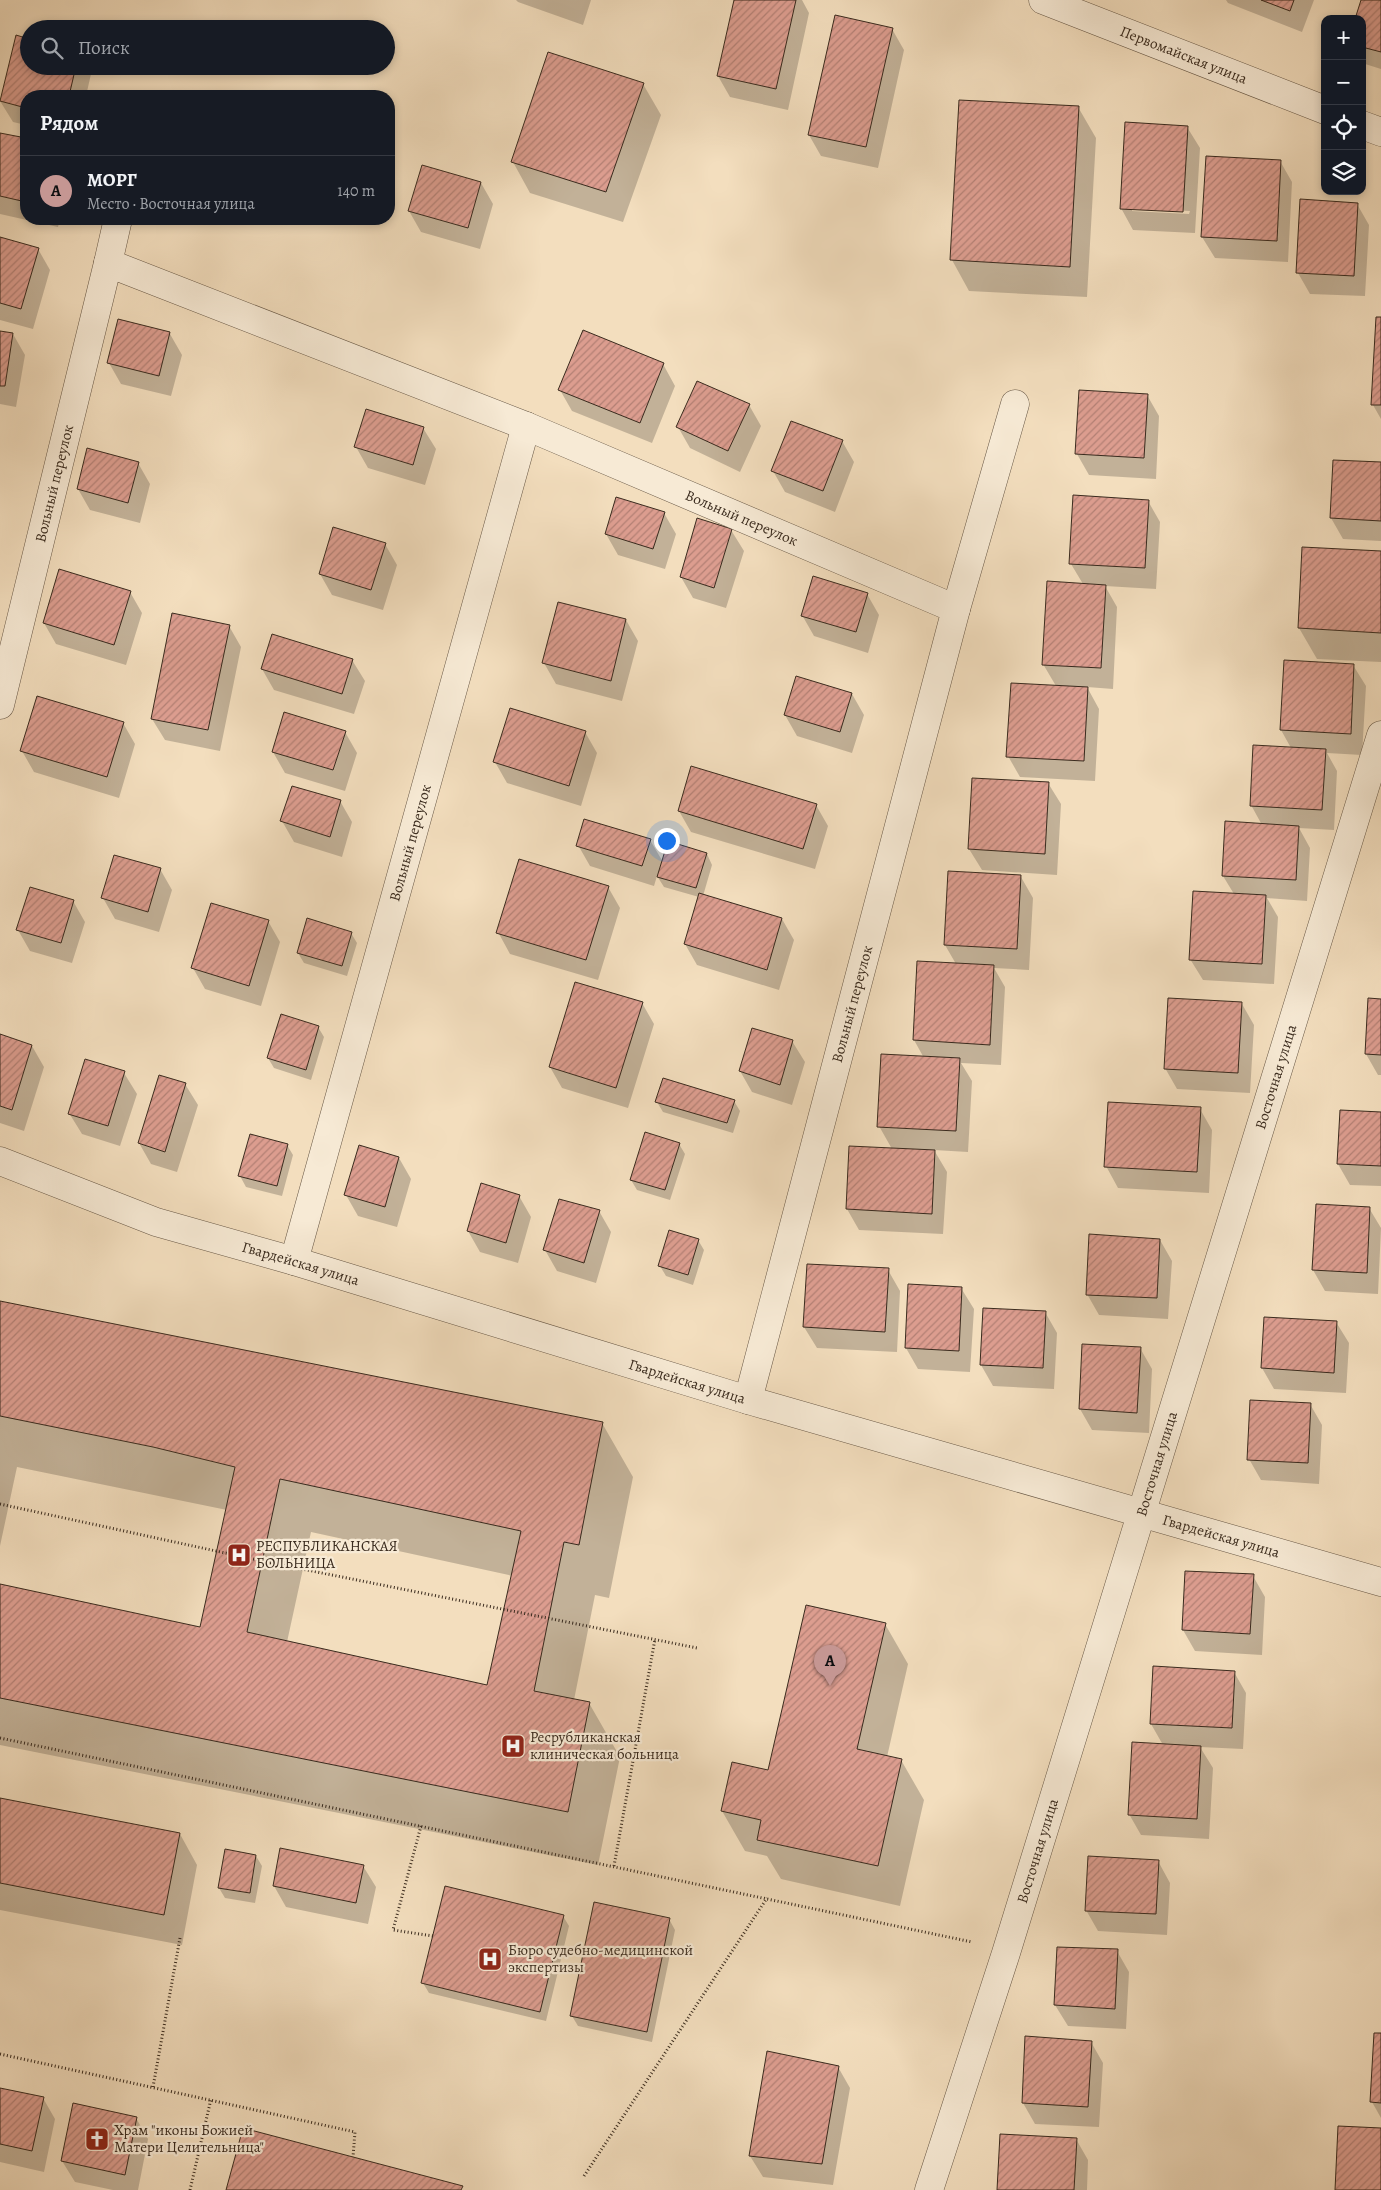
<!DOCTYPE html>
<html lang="ru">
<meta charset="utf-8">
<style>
body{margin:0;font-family:Alegreya,serif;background:#242831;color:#f1f3f6}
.controls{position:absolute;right:15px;top:15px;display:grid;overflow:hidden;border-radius:10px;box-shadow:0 2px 8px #0003}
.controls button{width:45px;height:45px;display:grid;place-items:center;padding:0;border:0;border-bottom:1px solid #363941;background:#171b24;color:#f1f3f6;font:25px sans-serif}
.you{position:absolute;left:666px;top:840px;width:18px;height:18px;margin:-12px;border:4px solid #fff;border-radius:50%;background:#1a73e8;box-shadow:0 0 0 8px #1a73e833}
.badge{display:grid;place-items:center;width:32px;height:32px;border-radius:50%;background:#c59692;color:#111;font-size:16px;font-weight:700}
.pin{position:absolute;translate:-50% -41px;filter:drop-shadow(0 1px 2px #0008)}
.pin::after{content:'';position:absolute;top:26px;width:18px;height:15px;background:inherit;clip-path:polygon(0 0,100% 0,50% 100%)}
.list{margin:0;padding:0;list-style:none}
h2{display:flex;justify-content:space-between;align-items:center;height:65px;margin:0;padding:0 20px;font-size:21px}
h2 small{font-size:16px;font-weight:400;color:#9ea1a6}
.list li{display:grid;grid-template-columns:32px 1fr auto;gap:15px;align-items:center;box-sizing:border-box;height:70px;padding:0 20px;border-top:1px solid #363941}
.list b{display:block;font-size:19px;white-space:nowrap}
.list p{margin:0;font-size:16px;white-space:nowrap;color:#9ea1a6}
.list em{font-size:16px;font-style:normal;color:#9ea1a6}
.icon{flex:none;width:28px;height:28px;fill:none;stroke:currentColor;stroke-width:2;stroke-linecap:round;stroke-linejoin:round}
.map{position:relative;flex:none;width:1381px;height:2190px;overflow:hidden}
.search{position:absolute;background:#171b24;box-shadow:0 2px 8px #0003;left:20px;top:20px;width:375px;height:55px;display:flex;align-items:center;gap:12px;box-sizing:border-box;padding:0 18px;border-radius:28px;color:#9ea1a6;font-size:19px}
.panel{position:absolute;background:#171b24;box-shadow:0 2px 8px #0003;left:20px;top:90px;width:375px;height:135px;border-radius:20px}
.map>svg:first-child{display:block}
</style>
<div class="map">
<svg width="1381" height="2190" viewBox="0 0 1381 2190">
<defs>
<pattern id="building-hatch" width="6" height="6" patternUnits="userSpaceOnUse" patternTransform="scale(1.25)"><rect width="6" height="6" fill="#dc9d8f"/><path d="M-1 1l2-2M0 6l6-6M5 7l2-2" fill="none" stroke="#b38074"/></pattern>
</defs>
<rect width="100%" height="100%" fill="#f3debe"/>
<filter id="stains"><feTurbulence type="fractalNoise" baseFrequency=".004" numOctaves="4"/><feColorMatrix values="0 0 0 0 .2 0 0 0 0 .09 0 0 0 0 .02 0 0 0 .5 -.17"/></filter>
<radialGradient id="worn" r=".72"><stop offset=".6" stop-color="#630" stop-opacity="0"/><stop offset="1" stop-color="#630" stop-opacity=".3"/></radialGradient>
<path fill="#0003" fill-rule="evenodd" d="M516,0H591L583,25L518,2Z
M735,0H802L809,13L788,110L730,97L718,76Z
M1226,0H1314L1302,32L1228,3Z
M1362,0H1381V69L1362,63Z
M892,29L904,50L878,168L821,156L809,135Z
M29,66H87L91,74L86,96H26V125L13,122L0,101Z
M643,84L661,115L623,222L530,193L513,162Z
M1078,107L1096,138L1087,297L969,291L952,260Z
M1187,127L1200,148L1195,233L1133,230L1121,208ZM1132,208L1190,211L1189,214L1132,211Z
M0,134L26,140V219H60L58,227L0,214Z
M1280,161L1292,182L1288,262L1215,258L1202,237Z
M481,183L493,204L480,249L421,232L409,211Z
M1357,204L1369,225L1365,296L1310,294L1298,273Z
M0,239L38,249L50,270L33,329L0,320Z
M1381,319V419L1373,405Z
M0,332L13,334L25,355L16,407L0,404Z
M170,334L182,355L171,396L121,384L109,363Z
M663,364L675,386L652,443L572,411L560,390Z
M1147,395L1159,416L1156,479L1089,475L1077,454Z
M749,405L761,426L740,472L690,448L678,427Z
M423,428L436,449L425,485L368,468L356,447Z
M842,441L854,462L835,512L785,492L773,471Z
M138,463L150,484L140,523L90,510L78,489Z
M1381,463V541L1343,539L1331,518Z
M1148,501L1160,522L1156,589L1105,586L1117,607L1113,689L1087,687L1099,709L1095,781L1020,777L1008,756L1056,686L1043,664L1083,584L1071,564Z
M664,513L676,534L665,569L618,555L606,534Z
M731,530L744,551L726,608L693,598L681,577Z
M385,544L397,565L383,610L332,595L320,574Z
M1381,552V662L1317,659L1299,628Z
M130,592L142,613L126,665L56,644L44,623Z
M867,594L879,615L868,653L814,636L802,615Z
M626,620L638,641L622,701L556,684L544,663Z
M229,626L241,647L220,751L165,740L152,719Z
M352,660L365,681L354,714L274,690L262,669Z
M1353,665L1366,686L1362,755L1327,753L1337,771L1334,830L1299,828L1310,848L1307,901L1267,898L1278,917L1274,984L1203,980L1190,959L1234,894L1223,876L1262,825L1251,805L1291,748L1281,730Z
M852,694L864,715L852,753L797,736L785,715Z
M123,723L135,744L119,798L34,772L22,751Z
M345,732L357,753L345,791L285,773L273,752Z
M585,732L597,753L581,806L507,783L495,762Z
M1048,783L1061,804L1057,875L982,870L969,849Z
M340,801L352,822L342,857L294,842L282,821Z
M816,805L828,826L815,869L691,832L679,811Z
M650,840L663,862L707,854L712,865L703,896L782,919L794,940L779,990L697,965L685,944L699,897L664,887L657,876L654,886L590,866L578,845Z
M160,869L172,890L159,932L115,919L103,898Z
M1021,877L1033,898L1029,970L994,968L1005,987L1001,1065L961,1063L972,1081L968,1152L934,1150L947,1172L943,1234L859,1230L847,1209L892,1149L879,1126L924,1058L914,1040L919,962L956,964L945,945Z
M608,887L620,908L598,980L510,954L498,932Z
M73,901L85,922L72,963L30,951L18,930Z
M268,921L280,942L261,1006L205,989L193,968Z
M351,933L357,943L347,976L304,963L298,953Z
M1381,1000V1075H1378L1366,1054Z
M642,1003L654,1024L628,1108L562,1088L550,1067Z
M1242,1004L1254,1025L1250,1093L1177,1089L1165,1068Z
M318,1027L324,1037L311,1080L274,1068L268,1058Z
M0,1036L32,1046L44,1067L24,1131L0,1123Z
M792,1041L805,1062L792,1105L752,1092L740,1071Z
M124,1073L137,1094L120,1146L82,1134L69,1113Z
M185,1084L198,1105L177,1172L151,1164L139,1143Z
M734,1101L740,1111L733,1133L663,1112L657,1102Z
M1200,1109L1212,1130L1209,1193L1118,1188L1106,1166Z
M1381,1113V1186L1350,1185L1338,1164Z
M679,1144L685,1154L670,1200L637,1190L631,1180Z
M287,1145L293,1155L282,1196L246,1187L240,1176Z
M399,1158L411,1179L397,1227L358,1216L346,1195Z
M519,1196L531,1217L518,1263L480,1252L468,1231Z
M1317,1205L1369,1208L1381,1228L1378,1294L1325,1291L1313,1270Z
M599,1211L611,1232L596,1283L557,1271L545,1250Z
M698,1240L704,1250L693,1285L666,1276L660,1266Z
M1160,1240L1172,1261L1168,1319L1099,1315L1087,1294Z
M888,1270L900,1291L897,1352L817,1348L804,1327Z
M909,1285L961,1288L974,1309L970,1372L918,1369L906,1348Z
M0,1303L602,1423L633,1477L609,1598L595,1595L574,1700L589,1703L620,1757L598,1865L0,1745V1586L201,1629L227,1510L17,1467L0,1546ZM311,1532L513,1576L488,1686L287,1642Z
M1045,1312L1057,1333L1054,1389L993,1386L981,1365Z
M1265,1318L1336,1322L1349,1343L1346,1393L1274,1389L1262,1368Z
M1140,1348L1152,1369L1149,1433L1092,1430L1080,1409Z
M1310,1404L1322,1425L1319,1484L1261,1480L1249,1459Z
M1253,1576L1265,1597L1262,1655L1195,1651L1183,1630Z
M885,1624L908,1664L887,1757L901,1760L924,1800L900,1906L781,1879L767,1856L745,1851L722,1811L769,1772Z
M1234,1672L1246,1693L1243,1749L1200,1747L1213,1768L1209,1839L1141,1835L1129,1814L1163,1745L1151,1724Z
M0,1800L180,1834L197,1865L182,1945L0,1910Z
M256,1856L262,1866L255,1903L225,1898L219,1888Z
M1158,1861L1170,1883L1167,1935L1098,1931L1086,1910Z
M363,1866L376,1887L368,1924L286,1907L274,1886Z
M563,1916L569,1926L546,2021L429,1993L423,1983Z
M669,1919L675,1930L652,2042L578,2026L572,2016Z
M1117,1951L1129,1972L1126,2029L1068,2026L1055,2005Z
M1381,2034V2118L1372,2102Z
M1026,2038L1091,2042L1103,2063L1099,2127L1035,2124L1023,2103Z
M838,2067L850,2088L833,2185L763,2177L750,2156Z
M0,2089L43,2098L55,2119L44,2172L0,2162Z
M136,2118L148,2139L138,2190H113L75,2182L62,2161Z
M1076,2139L1088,2160L1087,2190H998Z"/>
<path fill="url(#building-hatch)" stroke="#3a2b1e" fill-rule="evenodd" d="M734,0H796L776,89L717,76Z
M1261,0H1294L1290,11Z
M1361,0H1381V52L1362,47V19H1355Z
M835,15L893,28L866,147L808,135Z
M16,35L29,39V66H76L69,96H26V108L0,101Z
M548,52L644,83L606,192L511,162Z
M959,100L1079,106L1070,267L950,260Z
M1125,122L1188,126L1183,212L1120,209Z
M0,133L26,138V202L0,196Z
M1206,156L1281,160L1277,241L1201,237Z
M422,165L481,182L468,228L408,211Z
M1300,199L1358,203L1354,276L1296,273Z
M0,237L39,248L21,309L0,303Z
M1376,317H1381V405H1371Z
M118,319L170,332L159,376L107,363Z
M583,330L664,363L640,423L558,390Z
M0,331L13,333L5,386H0Z
M697,381L750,404L728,451L676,427Z
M1079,390L1148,394L1144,458L1075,454Z
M366,409L424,427L413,465L354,447Z
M791,421L843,440L823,491L771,471Z
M87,448L139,462L128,503L77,489Z
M1333,460L1381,462V521L1330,518Z
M1073,495L1149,500L1145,568L1069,564Z
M616,497L665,512L653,549L605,534Z
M697,518L732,529L714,588L680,577Z
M333,527L386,543L371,590L319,574Z
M1302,547L1381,551V633L1298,628Z
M59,569L131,591L114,645L43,623Z
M813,576L868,593L856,632L801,616Z
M1047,581L1106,585L1101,668L1042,665Z
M558,602L626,619L611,681L542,663Z
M172,613L230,625L208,730L151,719Z
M272,634L353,659L342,694L261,669Z
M1284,660L1354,664L1351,734L1280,730Z
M796,676L852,693L840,732L784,715Z
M1011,683L1088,687L1084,761L1006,757Z
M37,696L124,722L107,777L20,751Z
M510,708L586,731L569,786L493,762Z
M284,712L346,731L333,770L272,752Z
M1253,745L1326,749L1322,810L1250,806Z
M691,766L817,804L803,849L678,811Z
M972,778L1049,782L1045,854L968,849Z
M292,786L341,800L330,837L280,821Z
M584,819L651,839L642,866L576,846Z
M1225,821L1299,826L1296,880L1222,876Z
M668,841L707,853L696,888L657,877Z
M114,855L161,868L148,912L101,898Z
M519,859L609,886L586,960L496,933Z
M948,871L1021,875L1017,949L944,945Z
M30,887L74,900L61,943L16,930Z
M1193,891L1266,895L1262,964L1189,960Z
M699,893L782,918L767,970L684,944Z
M211,903L269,920L249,986L191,968Z
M307,918L352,932L342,966L297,953Z
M917,961L994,965L990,1045L913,1040Z
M575,982L643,1002L616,1088L549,1067Z
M1168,998L1242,1002L1238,1073L1164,1069Z
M1368,998L1381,999V1055L1365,1054Z
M281,1014L319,1026L306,1070L267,1058Z
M752,1028L793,1040L780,1085L739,1071Z
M0,1034L32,1045L12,1110L0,1106Z
M881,1054L960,1058L956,1131L877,1127Z
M85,1059L125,1071L108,1126L68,1114Z
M159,1075L186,1083L165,1152L138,1143Z
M663,1078L735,1100L727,1123L655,1102Z
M1108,1102L1201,1107L1197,1172L1104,1167Z
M1340,1110L1381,1112V1166L1337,1164Z
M645,1132L680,1143L665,1190L630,1180Z
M250,1134L288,1144L277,1186L238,1176Z
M359,1145L399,1157L385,1207L344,1195Z
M849,1146L935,1150L932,1214L846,1209Z
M481,1183L520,1195L506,1243L467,1231Z
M559,1199L600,1210L584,1263L543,1250Z
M1316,1204L1370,1207L1367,1273L1312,1270Z
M669,1230L699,1239L688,1275L658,1266Z
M1089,1234L1160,1239L1157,1298L1086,1295Z
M807,1264L889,1268L885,1332L803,1327Z
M908,1284L962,1287L959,1351L905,1348Z
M0,1301L603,1422L579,1545L564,1542L534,1691L590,1702L568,1812L0,1698V1584L200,1627L235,1467L153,1447L0,1416ZM280,1479L521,1531L487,1685L247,1632Z
M983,1308L1046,1311L1043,1368L980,1365Z
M1264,1317L1337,1321L1334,1373L1261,1368Z
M1082,1344L1141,1347L1137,1413L1079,1409Z
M1250,1400L1311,1403L1308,1463L1247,1460Z
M1185,1571L1254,1574L1250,1634L1182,1630Z
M806,1605L886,1623L857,1749L902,1759L878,1866L757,1840L761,1820L721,1811L732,1762L768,1770Z
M1153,1666L1235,1671L1232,1728L1150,1724Z
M1132,1742L1201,1746L1197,1819L1128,1815Z
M0,1798L180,1833L164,1915L0,1883Z
M280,1848L364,1865L356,1903L273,1886Z
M225,1849L256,1855L250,1893L218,1888Z
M1088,1856L1159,1860L1156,1914L1085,1911Z
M445,1886L564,1915L540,2012L421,1983Z
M594,1902L670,1918L647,2032L570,2016Z
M1057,1947L1118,1949L1115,2009L1054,2005Z
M1374,2033H1381V2103L1370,2102Z
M1025,2036L1092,2041L1088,2107L1022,2103Z
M767,2051L839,2066L822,2164L749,2156Z
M0,2088L44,2097L32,2151L0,2144Z
M73,2103L137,2117L125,2175L61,2161Z
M1338,2126L1381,2128V2190H1335Z
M243,2128L463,2186L461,2190H226Z
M1000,2134L1077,2138L1074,2190H997Z"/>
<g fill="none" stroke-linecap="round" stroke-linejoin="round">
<g stroke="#685846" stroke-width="29">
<g id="minor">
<path id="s1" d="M1043,0L1325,110"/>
<path d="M1362,125L1381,132"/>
<path d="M108,263L118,219"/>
<path d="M956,609L1015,404"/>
<path id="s2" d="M0,705L108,263L526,426L956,609L748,1400"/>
<path id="s3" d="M0,1161L156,1222L294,1261L748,1400L1381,1582"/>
<path id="s4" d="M294,1261L526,426"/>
<path id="s5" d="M929,2190L1006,1953L1381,735"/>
</g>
</g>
<path stroke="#3a2b1e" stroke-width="3" stroke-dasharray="1 2.5" stroke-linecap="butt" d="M0,1504L262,1561L697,1648
M0,1738L972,1942
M421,1826L393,1930L433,1936
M614,1866L655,1639
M0,2054L355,2132L353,2157
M153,2087L180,1938
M584,2176L767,1898
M190,2190L211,2099"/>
<use href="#minor" stroke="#f7ead5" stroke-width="28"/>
</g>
<defs>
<g id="hospital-square" transform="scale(1.25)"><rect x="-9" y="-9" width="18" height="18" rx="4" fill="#8f2418" stroke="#f7ead5"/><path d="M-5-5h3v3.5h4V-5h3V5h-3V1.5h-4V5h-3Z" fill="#fff"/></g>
<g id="church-square" transform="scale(1.25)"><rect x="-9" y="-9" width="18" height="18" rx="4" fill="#8f2418" stroke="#f7ead5"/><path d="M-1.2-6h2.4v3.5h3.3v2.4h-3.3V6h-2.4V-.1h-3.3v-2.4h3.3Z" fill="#fff"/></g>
</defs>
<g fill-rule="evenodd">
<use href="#hospital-square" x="239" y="1555"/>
<use href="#hospital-square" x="513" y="1746"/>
<use href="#hospital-square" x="490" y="1959"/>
<use href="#church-square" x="97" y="2139"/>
</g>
<g text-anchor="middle" stroke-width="4.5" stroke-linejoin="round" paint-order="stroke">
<g font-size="15" fill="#3a2b1e" stroke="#f7ead5">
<text dy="5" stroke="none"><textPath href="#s1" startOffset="151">Первомайская улица</textPath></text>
<text dy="5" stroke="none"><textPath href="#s2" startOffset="228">Вольный переулок</textPath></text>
<text dy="5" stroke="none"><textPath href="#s2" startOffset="1138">Вольный переулок</textPath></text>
<text dy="5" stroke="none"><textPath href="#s4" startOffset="434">Вольный переулок</textPath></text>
<text transform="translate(852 1004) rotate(-75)" y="5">Вольный переулок</text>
<text dy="5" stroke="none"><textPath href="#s5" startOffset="1166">Восточная улица</textPath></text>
<text dy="5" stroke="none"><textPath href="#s3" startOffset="318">Гвардейская улица</textPath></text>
<text dy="5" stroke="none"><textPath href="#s3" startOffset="722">Гвардейская улица</textPath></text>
<text dy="5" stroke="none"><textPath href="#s5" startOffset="761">Восточная улица</textPath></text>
<text dy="5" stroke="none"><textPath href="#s3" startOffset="1278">Гвардейская улица</textPath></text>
<text dy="5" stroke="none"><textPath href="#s5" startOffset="356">Восточная улица</textPath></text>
</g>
<g font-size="15" fill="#3a2b1e" stroke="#f7ead5" text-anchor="start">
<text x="256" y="1551">РЕСПУБЛИКАНСКАЯ<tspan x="256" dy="17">БОЛЬНИЦА</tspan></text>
<text x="530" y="1742">Ресрубликанская<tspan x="530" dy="17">клиническая больница</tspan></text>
<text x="508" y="1955">Бюро судебно-медицинской<tspan x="508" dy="17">экспертизы</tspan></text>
<text x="114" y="2135">Храм "иконы Божией<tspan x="114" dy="17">Матери Целительница"</tspan></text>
</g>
</g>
<rect width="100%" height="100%" filter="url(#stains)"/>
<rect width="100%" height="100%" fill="url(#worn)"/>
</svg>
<div class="controls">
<button>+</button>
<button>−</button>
<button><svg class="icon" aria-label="locate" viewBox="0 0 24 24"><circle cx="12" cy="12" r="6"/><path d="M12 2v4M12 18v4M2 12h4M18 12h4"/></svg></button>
<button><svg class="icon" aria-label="layers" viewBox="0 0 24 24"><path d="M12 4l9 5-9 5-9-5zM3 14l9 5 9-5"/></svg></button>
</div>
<div class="you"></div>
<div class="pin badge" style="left:830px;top:1686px">A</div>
<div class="search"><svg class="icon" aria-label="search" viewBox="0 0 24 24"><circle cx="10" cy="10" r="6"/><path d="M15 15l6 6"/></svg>Поиск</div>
<section class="panel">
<h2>Рядом<small></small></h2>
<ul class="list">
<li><span class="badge">A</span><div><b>МОРГ</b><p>Место · Восточная улица</p></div><em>140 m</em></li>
</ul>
</section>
</div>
